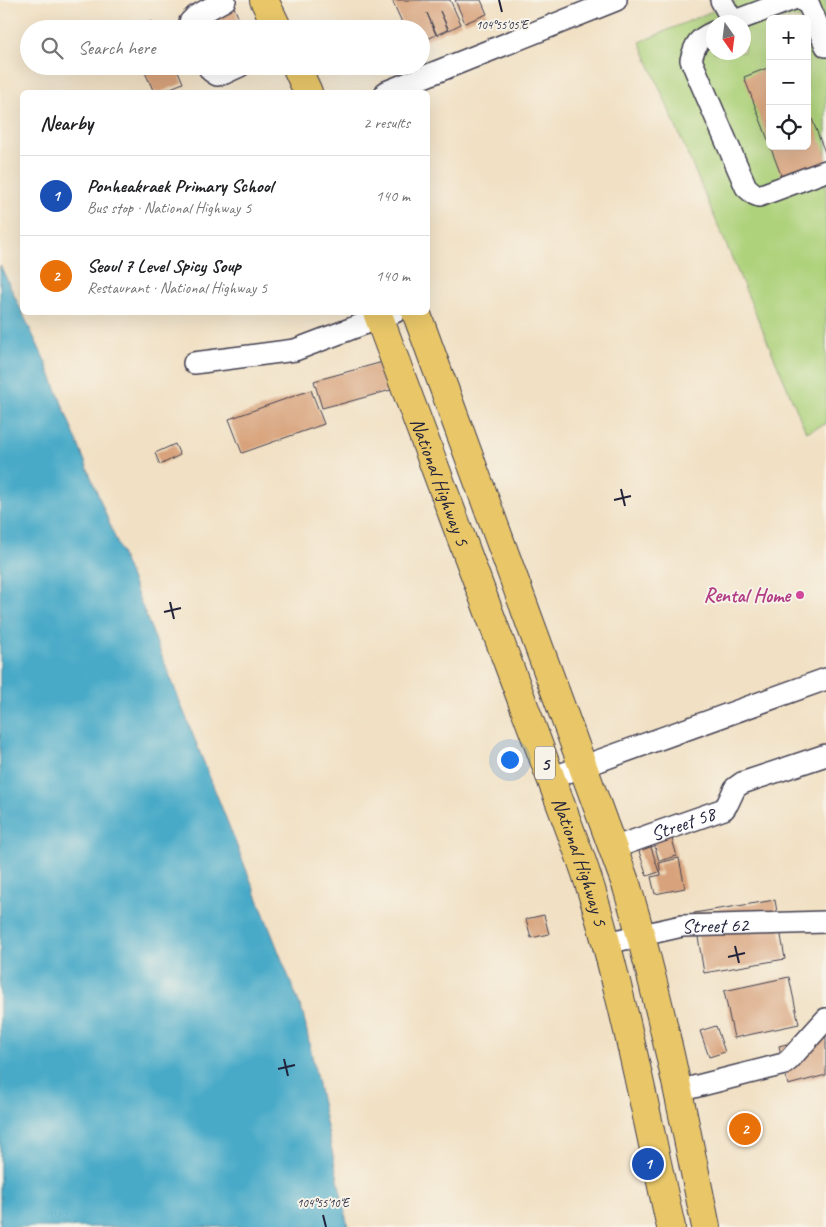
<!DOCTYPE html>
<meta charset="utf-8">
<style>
body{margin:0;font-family:Caveat,sans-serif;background:#f6f6f6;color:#202124}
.controls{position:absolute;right:15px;top:15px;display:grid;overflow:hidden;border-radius:8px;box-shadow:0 5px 20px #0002}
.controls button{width:45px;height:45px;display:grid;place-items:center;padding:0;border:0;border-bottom:1px solid #e0e0e0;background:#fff;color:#202124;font:25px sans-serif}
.compass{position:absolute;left:706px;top:15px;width:45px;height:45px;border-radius:50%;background:#fff;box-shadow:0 5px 20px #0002;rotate:166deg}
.you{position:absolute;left:509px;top:759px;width:18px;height:18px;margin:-12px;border:4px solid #fff;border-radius:50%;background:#1a73e8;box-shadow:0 0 0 8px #1a73e833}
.badge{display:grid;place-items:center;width:32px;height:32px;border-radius:50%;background:#1a73e8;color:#fff;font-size:16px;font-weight:700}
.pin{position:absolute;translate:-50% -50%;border:2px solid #fff;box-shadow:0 1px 5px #0006}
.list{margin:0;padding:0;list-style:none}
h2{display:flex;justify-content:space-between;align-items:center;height:65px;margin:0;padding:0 20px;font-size:21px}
h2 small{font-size:16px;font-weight:400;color:#757577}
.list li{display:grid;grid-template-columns:32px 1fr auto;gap:15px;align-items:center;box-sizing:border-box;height:80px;padding:0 20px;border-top:1px solid #e0e0e0}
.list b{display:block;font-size:19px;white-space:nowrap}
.list p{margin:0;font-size:16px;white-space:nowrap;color:#757577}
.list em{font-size:16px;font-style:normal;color:#757577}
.icon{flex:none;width:28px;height:28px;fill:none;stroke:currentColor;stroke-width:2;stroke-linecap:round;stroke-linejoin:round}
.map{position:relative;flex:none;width:826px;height:1227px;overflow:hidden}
.search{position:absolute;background:#fff;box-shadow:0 5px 20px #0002;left:20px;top:20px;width:410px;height:55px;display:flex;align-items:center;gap:12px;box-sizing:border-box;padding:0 18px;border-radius:28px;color:#757577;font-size:19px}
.panel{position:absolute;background:#fff;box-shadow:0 5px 20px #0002;left:20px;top:90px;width:410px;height:225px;border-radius:8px}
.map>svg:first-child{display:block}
</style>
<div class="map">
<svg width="826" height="1227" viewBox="0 0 826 1227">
<rect width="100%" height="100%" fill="#f7f3e8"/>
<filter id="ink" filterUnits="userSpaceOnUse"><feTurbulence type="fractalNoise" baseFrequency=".02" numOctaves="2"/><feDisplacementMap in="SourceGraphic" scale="10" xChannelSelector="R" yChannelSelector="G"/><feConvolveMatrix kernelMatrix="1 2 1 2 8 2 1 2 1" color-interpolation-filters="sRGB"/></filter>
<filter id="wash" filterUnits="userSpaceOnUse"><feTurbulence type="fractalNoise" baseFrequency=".0096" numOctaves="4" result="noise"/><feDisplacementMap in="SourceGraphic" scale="20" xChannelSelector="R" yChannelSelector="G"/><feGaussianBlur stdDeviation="1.12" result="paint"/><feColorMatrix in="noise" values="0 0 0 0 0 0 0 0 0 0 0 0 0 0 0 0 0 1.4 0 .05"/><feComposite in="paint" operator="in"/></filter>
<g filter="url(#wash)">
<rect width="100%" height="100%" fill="#f1e0c3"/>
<path fill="#aed27c" stroke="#687a5c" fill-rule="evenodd" d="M738,0H826V424L806,432L640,42ZM770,19H807V146H770ZM714,22H744V52H714Z"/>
<path fill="#48aac8" stroke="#356682" d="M0,265L46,363L303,1013L348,1227H0Z"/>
<g id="blocks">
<path fill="#d8a37b" d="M392,0H450L461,24L449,30L440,11L448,30L437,35L427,13L436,35L421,42V29H405Z
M455,0H481L487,14L465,23Z
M234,7L243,29H184Z
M152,21L156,29H136Z
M142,66H176L183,83L161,92H154Z
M770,67V145L744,77Z
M807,106L826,155V167L784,183L770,146H807Z
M390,360L398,388L337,405V404L322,408L314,381Z
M311,390L324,424L242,453L229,419Z
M175,444L180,455L160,465L155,453Z
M670,832L677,856L659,861L652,836Z
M648,838L659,872L647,876L636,842Z
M679,858L685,888L655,894L651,877L661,875L659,863Z
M775,900L785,959L704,973L694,913Z
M544,915L549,934L531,938L526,919Z
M789,977L799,1024L734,1038L724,991Z
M716,1026L725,1052L709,1057L700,1031Z
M826,1034V1075L788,1085L779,1046Z"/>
</g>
</g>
<g filter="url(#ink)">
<use href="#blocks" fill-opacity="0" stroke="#413e4f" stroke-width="1"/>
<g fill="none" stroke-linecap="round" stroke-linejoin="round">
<g stroke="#413e4f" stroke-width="24">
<g id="minor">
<path d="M721,0L733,22"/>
<path d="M802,0L809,5L826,46"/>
<path d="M732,22L791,0"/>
<path d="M189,29L190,22L196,16L225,0"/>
<path d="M714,32C698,39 695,44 691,60L746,187L754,194L759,196L826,171"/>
<path d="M208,66L211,71L217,75L225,73L240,66"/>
<path d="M386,92L616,0"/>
<path d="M194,363L295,350L395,312"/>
<path d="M551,778L826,679"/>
<path id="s1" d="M613,848L724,809L728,803L735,788L742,783L826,755"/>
<path id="s2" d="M607,943L682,926L826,922"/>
<path d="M678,1091L784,1064L789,1060L826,1019"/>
</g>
</g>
<g stroke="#413e4f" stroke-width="30">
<g id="highway">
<path d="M264,0L278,29"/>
<path d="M296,66L308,92"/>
<path id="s3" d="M377,312L581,859C599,910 611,962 624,1014C641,1085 655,1156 671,1227"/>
<path d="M416,312L627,887C660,998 683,1113 706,1227"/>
</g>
</g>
<use href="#minor" stroke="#fff" stroke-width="21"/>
<use href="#highway" stroke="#e9c769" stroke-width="28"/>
</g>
</g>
<path fill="none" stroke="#22223b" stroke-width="2" d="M499,0L502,12M621,489L625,506M614,500L631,496M170,602L174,619M164,612L181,608M735,946L739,963M728,957L745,953M284,1059L288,1076M278,1069L295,1065M323,1215L326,1227"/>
<circle fill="#d1479c" stroke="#f7f3e8" stroke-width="2" cx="800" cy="595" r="5"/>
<g text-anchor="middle" stroke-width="4" stroke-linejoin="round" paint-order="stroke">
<rect fill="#f7f3e8" stroke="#62616f" stroke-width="1" x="535" y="746.5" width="20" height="33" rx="4"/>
<g font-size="19" font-weight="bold" fill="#22223b">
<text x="545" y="770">5</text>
</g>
<g font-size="20" fill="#22223b" stroke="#f7f3e8">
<text dy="7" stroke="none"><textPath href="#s3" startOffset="181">National Highway 5</textPath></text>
<text dy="7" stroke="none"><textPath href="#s1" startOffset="74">Street 58</textPath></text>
<text dy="7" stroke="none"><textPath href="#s3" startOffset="586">National Highway 5</textPath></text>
<text dy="7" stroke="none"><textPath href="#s2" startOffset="110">Street 62</textPath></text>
</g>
<g font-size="20" font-weight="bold" fill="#b23c85" stroke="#f7f3e8" text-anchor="end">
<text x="790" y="602">Rental Home</text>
</g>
</g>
<g font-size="12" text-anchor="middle" fill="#22223b" stroke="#f7f3e8" stroke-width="4" stroke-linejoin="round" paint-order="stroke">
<text x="502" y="29">104°55'05"E</text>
<text x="323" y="1207">104°55'10"E</text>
</g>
</svg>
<div class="controls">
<button>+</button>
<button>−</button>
<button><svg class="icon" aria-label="locate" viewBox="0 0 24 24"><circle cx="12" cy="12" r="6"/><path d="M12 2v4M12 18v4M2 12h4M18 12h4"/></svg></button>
</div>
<svg class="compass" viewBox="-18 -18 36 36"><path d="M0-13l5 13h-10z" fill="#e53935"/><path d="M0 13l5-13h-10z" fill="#757577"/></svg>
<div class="you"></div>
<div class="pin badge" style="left:648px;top:1164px;background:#1a4fb4">1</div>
<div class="pin badge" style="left:745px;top:1129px;background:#e8710a">2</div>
<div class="search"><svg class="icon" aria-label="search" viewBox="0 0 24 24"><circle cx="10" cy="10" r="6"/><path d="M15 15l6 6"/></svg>Search here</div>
<section class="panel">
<h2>Nearby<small>2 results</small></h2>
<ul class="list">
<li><span class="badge" style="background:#1a4fb4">1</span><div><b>Ponheakraek Primary School</b><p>Bus stop · National Highway 5</p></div><em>140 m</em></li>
<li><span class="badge" style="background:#e8710a">2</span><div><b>Seoul 7 Level Spicy Soup</b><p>Restaurant · National Highway 5</p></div><em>140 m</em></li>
</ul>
</section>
</div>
